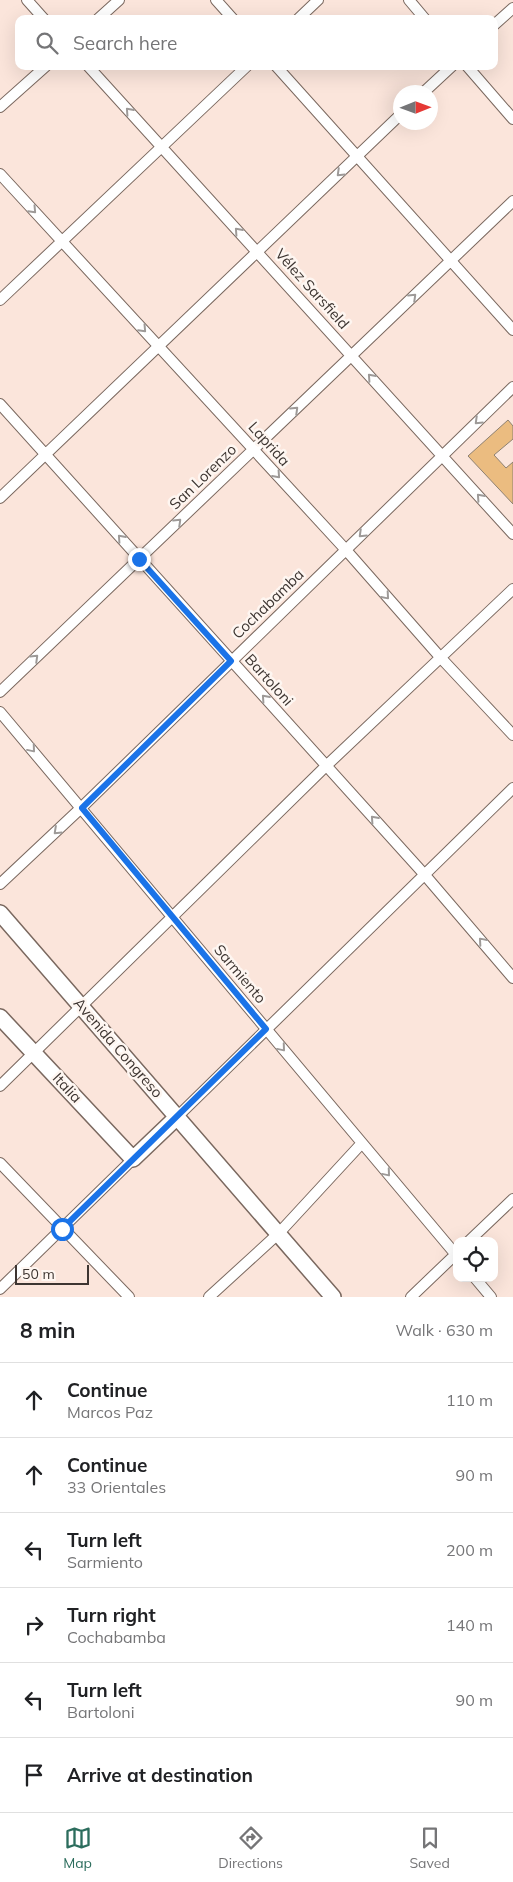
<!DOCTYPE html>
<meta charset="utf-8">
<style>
body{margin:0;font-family:Mulish,sans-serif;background:#f2f2f2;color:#202124}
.controls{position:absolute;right:15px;bottom:15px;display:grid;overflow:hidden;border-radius:10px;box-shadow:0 5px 20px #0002}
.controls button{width:45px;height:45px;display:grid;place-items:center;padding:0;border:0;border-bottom:1px solid #e0e0e0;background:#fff;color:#202124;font:25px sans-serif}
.compass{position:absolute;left:393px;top:85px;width:45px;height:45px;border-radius:50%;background:#fff;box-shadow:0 5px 20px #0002;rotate:89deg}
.scale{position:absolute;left:15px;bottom:12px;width:74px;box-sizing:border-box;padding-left:5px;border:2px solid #3d3531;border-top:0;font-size:14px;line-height:18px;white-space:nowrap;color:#3d3531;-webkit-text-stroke:4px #fef6f1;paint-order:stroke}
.stop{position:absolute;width:15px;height:15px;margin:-11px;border:4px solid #1a73e8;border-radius:50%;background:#fff}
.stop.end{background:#1a73e8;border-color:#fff;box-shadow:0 1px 5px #0008}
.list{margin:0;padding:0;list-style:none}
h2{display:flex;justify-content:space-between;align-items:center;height:65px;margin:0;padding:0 20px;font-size:21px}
h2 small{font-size:16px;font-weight:400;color:#757577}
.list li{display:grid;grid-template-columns:32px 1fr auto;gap:15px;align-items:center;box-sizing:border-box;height:75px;padding:0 20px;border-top:1px solid #e0e0e0}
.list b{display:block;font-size:19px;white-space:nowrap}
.list p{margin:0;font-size:16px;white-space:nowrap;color:#757577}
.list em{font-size:16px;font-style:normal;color:#757577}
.icon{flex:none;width:28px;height:28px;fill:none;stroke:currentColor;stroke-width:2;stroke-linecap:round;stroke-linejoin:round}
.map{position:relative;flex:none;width:513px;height:1297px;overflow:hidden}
.search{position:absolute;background:#fff;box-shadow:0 5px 20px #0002;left:15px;right:15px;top:15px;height:55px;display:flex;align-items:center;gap:12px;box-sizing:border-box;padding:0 18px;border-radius:10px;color:#757577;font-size:19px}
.sheet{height:515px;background:#fff}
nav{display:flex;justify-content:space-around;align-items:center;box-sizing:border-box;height:70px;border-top:1px solid #e0e0e0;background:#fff;font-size:14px;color:#757577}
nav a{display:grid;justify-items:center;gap:2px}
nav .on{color:#2c6d5d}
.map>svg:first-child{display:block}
</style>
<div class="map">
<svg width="513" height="1297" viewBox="0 0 513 1297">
<rect width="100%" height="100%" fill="#fbe5db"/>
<path fill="#ebbc80" stroke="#8d8071" d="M508,420L513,426V439L494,455L506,468L513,462V504L468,456Z"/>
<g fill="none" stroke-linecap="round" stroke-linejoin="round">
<g stroke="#7a685f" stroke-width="12">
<path id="street" d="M27,0L44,19
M216,0L233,19
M409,0L425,19
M98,19L119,0
M298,19L318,0
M494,25L513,8
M88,66L513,534
M276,66L513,330
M467,66L513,119
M424,92L452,66
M0,107L46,66
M0,174L346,550L440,657L513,735
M0,300L247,66
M0,404L424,874L513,978
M0,498L400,115
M0,692L513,201
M0,712L457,1256
M0,884L81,808L513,387
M0,1086L326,766L513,589
M177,1117L513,788
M0,1163L129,1297
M469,1241L513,1199
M475,1278L491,1297
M0,1289L133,1159
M209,1297L279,1233L362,1143
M411,1297L457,1253"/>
</g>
<g stroke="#7a685f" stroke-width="18">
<path id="secondary" d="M0,913L333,1297
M0,1017L133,1159L177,1117"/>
</g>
<use href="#street" stroke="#fff" stroke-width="10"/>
<use href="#secondary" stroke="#fff" stroke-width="15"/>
</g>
<defs><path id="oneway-chevron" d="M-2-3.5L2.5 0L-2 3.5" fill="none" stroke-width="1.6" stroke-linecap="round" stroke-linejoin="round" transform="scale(1.25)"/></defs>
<g stroke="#9e9a98">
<use href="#oneway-chevron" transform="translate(129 111) rotate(-132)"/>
<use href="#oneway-chevron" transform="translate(340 173) rotate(136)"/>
<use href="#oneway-chevron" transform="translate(33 210) rotate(47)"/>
<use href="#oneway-chevron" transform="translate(238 231) rotate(-132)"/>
<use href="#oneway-chevron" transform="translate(413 297) rotate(-44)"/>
<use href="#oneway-chevron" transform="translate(143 329) rotate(47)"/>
<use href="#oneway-chevron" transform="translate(371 377) rotate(-132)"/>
<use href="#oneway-chevron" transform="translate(295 410) rotate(-44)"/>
<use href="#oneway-chevron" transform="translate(478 421) rotate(136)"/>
<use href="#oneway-chevron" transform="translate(277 475) rotate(48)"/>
<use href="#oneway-chevron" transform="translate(480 497) rotate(-132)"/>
<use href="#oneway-chevron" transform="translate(178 522) rotate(-44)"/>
<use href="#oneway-chevron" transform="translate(362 534) rotate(136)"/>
<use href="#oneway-chevron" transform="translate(121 538) rotate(-132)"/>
<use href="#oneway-chevron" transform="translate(386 596) rotate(49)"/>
<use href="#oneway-chevron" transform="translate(35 658) rotate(-44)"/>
<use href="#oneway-chevron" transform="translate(265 698) rotate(-132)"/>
<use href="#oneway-chevron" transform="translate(32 749) rotate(50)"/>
<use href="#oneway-chevron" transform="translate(374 819) rotate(-132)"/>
<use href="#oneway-chevron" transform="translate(57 831) rotate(137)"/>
<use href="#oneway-chevron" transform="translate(482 941) rotate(-131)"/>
<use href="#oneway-chevron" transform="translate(282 1048) rotate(50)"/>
<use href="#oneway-chevron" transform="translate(387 1173) rotate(50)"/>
</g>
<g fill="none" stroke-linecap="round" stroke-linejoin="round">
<path stroke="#1a73e8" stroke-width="6" d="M62,1229L266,1029L82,808L231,661L139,559"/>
</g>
<g text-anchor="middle" stroke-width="5" stroke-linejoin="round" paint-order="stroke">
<g font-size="15" fill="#3d3531" stroke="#fef6f1">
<text transform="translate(312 289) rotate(48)" y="5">Vélez Sarsfield</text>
<text transform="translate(269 444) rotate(48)" y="5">Laprida</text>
<text transform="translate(203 477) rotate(-44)" y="5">San Lorenzo</text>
<text transform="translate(268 604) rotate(-44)" y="5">Cochabamba</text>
<text transform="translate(269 680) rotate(48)" y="5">Bartoloni</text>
<text transform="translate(240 974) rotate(50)" y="5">Sarmiento</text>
<text transform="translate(118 1048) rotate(49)" y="5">Avenida Congreso</text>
<text transform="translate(67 1088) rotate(47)" y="5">Italia</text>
</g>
</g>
</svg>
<div class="controls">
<button><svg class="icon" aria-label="locate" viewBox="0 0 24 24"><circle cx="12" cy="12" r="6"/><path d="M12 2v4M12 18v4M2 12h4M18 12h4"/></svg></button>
</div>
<svg class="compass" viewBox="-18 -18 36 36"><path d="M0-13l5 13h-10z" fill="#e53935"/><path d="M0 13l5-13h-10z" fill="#757577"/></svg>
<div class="scale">50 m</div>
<div class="stop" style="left:62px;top:1229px"></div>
<div class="stop end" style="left:139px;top:559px"></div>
<div class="search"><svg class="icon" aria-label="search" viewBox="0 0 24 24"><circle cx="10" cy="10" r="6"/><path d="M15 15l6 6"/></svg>Search here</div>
</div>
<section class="sheet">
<h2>8 min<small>Walk · 630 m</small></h2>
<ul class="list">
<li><svg class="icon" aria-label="ahead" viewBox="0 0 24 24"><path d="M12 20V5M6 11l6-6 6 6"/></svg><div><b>Continue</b><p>Marcos Paz</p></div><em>110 m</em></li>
<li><svg class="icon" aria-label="ahead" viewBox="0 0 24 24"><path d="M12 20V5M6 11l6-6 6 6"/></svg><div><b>Continue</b><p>33 Orientales</p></div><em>90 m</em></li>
<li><svg class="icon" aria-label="left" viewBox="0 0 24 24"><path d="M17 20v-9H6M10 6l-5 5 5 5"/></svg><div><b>Turn left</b><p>Sarmiento</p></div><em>200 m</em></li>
<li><svg class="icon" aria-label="right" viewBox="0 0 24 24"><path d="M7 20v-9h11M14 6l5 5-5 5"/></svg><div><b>Turn right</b><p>Cochabamba</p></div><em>140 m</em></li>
<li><svg class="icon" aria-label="left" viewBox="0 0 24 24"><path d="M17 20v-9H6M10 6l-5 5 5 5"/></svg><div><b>Turn left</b><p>Bartoloni</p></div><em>90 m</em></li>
<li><svg class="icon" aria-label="arrive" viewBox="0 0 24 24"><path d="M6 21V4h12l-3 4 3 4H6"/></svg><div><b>Arrive at destination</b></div></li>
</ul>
</section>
<nav>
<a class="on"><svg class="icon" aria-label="map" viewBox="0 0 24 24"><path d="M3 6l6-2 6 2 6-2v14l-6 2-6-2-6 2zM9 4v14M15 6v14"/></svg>Map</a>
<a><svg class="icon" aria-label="directions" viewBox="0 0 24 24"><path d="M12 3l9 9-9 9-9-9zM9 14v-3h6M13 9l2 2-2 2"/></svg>Directions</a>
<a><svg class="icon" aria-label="saved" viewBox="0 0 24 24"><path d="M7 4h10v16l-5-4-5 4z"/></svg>Saved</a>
</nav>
